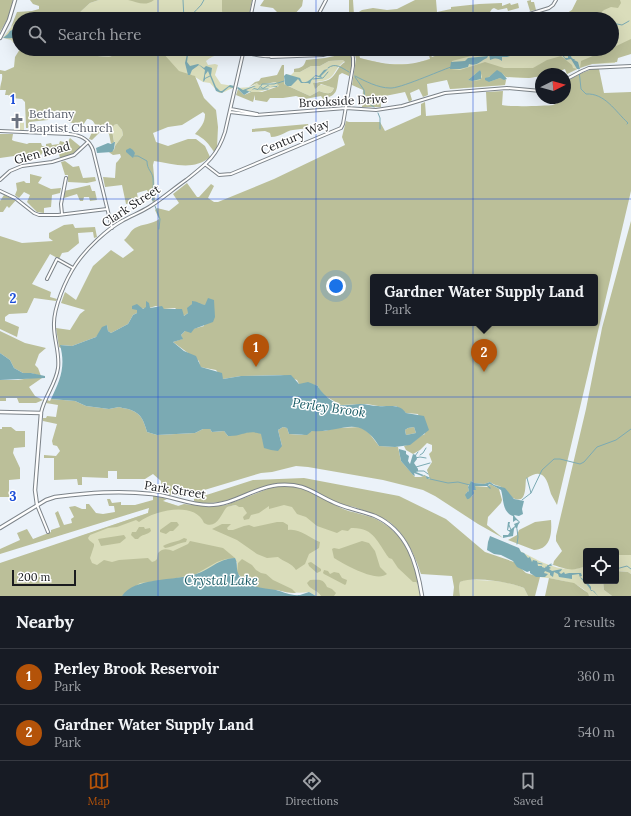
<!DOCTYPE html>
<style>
body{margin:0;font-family:Lora,serif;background:#242831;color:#f1f3f6}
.controls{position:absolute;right:12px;bottom:12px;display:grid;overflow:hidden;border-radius:4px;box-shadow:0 4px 16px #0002}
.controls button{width:36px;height:36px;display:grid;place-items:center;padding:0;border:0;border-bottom:1px solid #363941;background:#171b24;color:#f1f3f6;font:20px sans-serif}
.compass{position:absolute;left:535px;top:68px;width:36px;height:36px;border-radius:50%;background:#171b24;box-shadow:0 4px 16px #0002;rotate:85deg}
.scale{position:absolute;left:12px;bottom:10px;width:64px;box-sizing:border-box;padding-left:4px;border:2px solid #1a1c1f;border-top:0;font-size:11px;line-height:14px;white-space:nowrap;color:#1a1c1f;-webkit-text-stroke:3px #fff;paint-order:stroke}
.you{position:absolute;left:336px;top:286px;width:14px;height:14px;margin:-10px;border:3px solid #fff;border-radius:50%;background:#1a73e8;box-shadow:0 0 0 6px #1a73e833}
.badge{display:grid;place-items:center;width:26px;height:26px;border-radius:50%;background:#b45309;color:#fff;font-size:13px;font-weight:700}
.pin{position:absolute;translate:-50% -33px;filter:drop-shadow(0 1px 2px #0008)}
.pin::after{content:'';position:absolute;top:21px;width:14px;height:12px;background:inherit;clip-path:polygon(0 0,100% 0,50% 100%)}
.popup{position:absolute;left:370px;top:274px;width:228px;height:52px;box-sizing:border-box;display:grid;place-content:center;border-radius:4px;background:#171b24;filter:drop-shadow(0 1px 3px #0005);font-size:13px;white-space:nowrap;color:#9ea1a6}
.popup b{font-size:15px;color:#f1f3f6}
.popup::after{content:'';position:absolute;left:50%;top:100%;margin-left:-8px;border:8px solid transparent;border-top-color:#171b24}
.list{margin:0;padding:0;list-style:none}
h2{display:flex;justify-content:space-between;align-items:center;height:52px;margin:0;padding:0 16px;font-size:17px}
h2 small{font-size:13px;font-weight:400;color:#9ea1a6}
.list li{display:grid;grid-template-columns:26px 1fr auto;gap:12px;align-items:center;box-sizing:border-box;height:56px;padding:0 16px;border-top:1px solid #363941}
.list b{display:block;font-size:15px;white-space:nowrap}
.list p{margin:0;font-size:13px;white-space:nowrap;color:#9ea1a6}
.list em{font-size:13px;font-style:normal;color:#9ea1a6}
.icon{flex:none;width:22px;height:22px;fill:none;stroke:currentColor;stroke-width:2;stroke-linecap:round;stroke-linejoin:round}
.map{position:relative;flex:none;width:631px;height:596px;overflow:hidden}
.search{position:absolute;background:#171b24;box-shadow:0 4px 16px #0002;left:12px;right:12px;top:12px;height:44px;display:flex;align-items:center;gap:10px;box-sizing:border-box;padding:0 14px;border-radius:22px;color:#9ea1a6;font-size:15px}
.sheet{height:164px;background:#171b24}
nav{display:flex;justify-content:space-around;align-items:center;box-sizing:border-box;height:56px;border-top:1px solid #363941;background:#171b24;font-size:11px;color:#9ea1a6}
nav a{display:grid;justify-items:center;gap:2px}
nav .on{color:#b45309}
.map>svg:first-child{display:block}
</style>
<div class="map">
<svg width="631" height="596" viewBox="0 0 631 596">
<rect width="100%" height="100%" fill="#ebf2f9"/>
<path fill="#daddbb" d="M99,0H252L248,19H61L65,17L72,12L81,11L90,3Z
M577,0H631V49L614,55L615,63L592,64L584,66L567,74L565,69L550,74H541V76L529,78L506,77L505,85L450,89L445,69L354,75L356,59L354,49H357L360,58L385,64H413L462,49H612V19H558L572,10Z
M52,12L55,14L57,19H59H30C33,18 36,17 39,15C42,14 48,13 52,12Z
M19,20V37L16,43H14L11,40L3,38L14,23Z
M59,49H140L109,57L75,54Z
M143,49H237C227,55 214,53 206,61L208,65L215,64L218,65L215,75L221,84L234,86L233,88C216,95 222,96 210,83L203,82L192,75L169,76Z
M343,60L345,61C330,71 339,80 315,82L318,87L319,85C322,84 331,87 334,88C330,96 326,93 319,91L310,96L284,84L286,74L291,75L294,72H300L311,66H320L329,61Z
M276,82L280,86C261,89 258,98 238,88L251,87L257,83L270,84Z
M15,117H24V130H14V122L23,123L24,119L23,118L15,119Z
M117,124L122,130L123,135L115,146L112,130L114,125Z
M159,500L182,507H227L236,505L283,503L372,531L416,582L420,588L421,596H316L309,592C284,596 260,582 237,573V562L122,596H86L78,537L148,513L150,504Z
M520,551C541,562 563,575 586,566V581H603L604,590L612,596H589C584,582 553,579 540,577L542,572L550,569H544L518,556Z
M616,555H631V574L628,572L616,571Z
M464,580C485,580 505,580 524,588L528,596H460L459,587L460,582Z"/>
<path fill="#bbbf99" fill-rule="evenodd" d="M0,0H13L8,18L0,32Z
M30,0H99L90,3L79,13L72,12C66,14 64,19 57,19L55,14L52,12C48,14 43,13 39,15C32,19 27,19 19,19L11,27L17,12L32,11L39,9V6L33,4Z
M128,0H154C145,7 137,2 128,0Z
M222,0H252L248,19H224L222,11Z
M264,0H303L302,6L294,15L288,12L283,19H277L278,13L273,8L260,6Z
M349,0H353L354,15L362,10L373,8L387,10L397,9L415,0H436L437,12L451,9V7L479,4L502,3V6L510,3L511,5L518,3L519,8L508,11L507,8L498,10L494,8L492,9L488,15L472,19H335V17L349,16Z
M531,0V2H534L536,10L530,11L527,1Z
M577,0H620L621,3L618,8L611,7L604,10L593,19H558L572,10Z
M631,39V54L618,58L617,62L592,64L580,68L581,61L609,49H612V48Z
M20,49H59L75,54L109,57L131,49H150L162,52L179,71L195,76L204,98L216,110L218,127L217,148L214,152C209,144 204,138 195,134C201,127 205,123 205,114L203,112L182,125L168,127L153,133L156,142L168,146L188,139H196L205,146L210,157C194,171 173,164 154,161L153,165L154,176L155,201L153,202L147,190L137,193L138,199L131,200V203L126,204L122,185L105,187L103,177L115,178L116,163L118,161L121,157L120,154L113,155L110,153L109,152L114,150L115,146L123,135L122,130L117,124L114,125L112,130L114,142L111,144L109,134L103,129L92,140L89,139L95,125C94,121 91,119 87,119L83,125L68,122C62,109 54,105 48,120L29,122L28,128H26L25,102L22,99L12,98L8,95H5L6,90H0C0,84 3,80 2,74H0V70L5,71L14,67L15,57Z
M354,49H357L360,58C387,65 403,68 430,59L428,52H429L432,57L440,54L441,56L462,49H496L478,56H471L452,61L451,69L460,70L485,62L504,68H533L547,60L561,56L572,65L573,68L577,69L567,74L565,69L550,74H541V76L529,78L506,77L502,73H495L487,78L489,82L500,78L506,80L505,85L450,89L447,80L427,84L428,95L423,97L419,89L410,93L412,100L409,102L405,92L380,97L381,107H362L363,90L352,85L356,59ZM480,70L482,77L480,80L472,81L468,80Z
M344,54L351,56L352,66L349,76L342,73L339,75C336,90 339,95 323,99L321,96L305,99L304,97H299L296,96L283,98H270L267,102L255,100V95L253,102L236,95L238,89L244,95L251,92H262L279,86L276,82L259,85L257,83L249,87L255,82L259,81L261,78L277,75L282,65H284V84L286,85L310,96L319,91C325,93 331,96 334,88L321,84L315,89L313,83C319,82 325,82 330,79C336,75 338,66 345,62L343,60L329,61L320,66H311L300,72H294V69C301,68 304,67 306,60L325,58Z
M592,69H599L604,93L631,92V191L557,505C555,501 553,498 551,494C547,480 544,466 526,479C525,486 527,505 513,498C510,496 508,491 504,489C500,485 495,486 490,482L484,484L473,483L472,481L468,486L469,491L466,493L469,498L473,495V490H476L474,486L488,487L490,484L499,489L502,500L501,503L488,517L487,525L503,538L478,524L435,496L423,490L383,480L308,467L296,466L272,472L261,473L181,497L176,494L170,495L162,492L161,481L153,474L145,479H117V471H108V478L82,477V485H78L77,479L54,480V458H44V455L56,456L60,451L57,446L53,445L52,441L57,424L43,421V418H46L47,416L56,417L58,405L46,403L47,400L50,401L51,399L75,401L86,406L109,409L119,407C124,409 127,408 131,410C142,414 144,422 147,432L157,435L195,433L203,429H210L212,432L224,431L228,436L253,431L262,434L263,441L282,446L278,430L283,427L287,428L289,434L302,435L312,431H325L335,428L361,427L369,433L379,446L398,447L401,461L415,477H421L425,475L427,478L430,479L427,470L432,462L429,454L432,451V445L427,443L420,450L413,454L406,450L404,446C413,444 417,437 425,434L418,414L406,413L396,406H378L367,404L341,405L325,396L319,389L318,386L311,384H299L297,380L281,375L241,376L223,379L216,370L200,367L199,361L173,342L182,339L181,335L185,331L204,326L205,305L192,304L188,313L184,316L175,308L164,309L156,306L149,308L146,302V308L137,310V313L133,315L128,324L111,333L108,331L107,325L96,337L72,346L61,345V348L59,347L56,328L70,330L80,314L85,310L61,303L65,292L76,300L93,266L111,250L123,258L134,250L124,240C129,236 130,231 135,228C142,224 153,224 159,219L155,210L157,208L169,211L179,203L173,194L187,183L197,197H199L211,184L214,186L208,198L214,202H218L274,179L345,145L342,137L346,121L349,122H380L385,131L421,115V104L425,102L426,116L487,111L486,92L503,91L502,105C506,107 547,106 553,105C558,103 563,100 567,97L565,93V82L582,73ZM373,277H595V323H373Z
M308,124L309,128C303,129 298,129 293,130C285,131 281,137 271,137L270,133L265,131L252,132V129Z
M0,134H13L12,140L14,141L27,144L29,143H41L42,146H46V144L51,143L52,145L59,144L60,141L67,143L70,138L81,147L73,154L60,158L58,150L43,152L41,155H36L35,153L0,158Z
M65,161L73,167L79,166L83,178L95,177L96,181L87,183L68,182V175H65L61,162Z
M30,174L42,177L38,183L51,189L61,188L60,193L52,195L51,207L44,208V213L37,212L27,202L30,195L24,192L19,198L15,195L17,190L16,183L24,181L26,183H30Z
M90,185L92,191H95L97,200L90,201L89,197H84L83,201H80L77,194L64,198V191Z
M4,195L16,200L9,208L7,206L3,212H0V201Z
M631,221V555H616V551H586V566C571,572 567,569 553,565L554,561L562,551L556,541V536L586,409L602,328Z
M73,224L75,228L95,227L97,237L94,238L93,232L78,233L79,243L68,252L62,253L59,259L50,254L32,284L51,292L50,297L57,299L56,301L34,298L27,313L9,314L5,317V321L19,327L17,337L0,329V236L22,243L53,241L49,238V233L64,225Z
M0,331L25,343L46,348L39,354L35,365L38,368L41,376L31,373H23L14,368L10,360L0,353Z
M36,377L45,378H42L29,387L35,396L43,400L36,403H19L17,398H6V401H0V380H18Z
M2,427H11L16,431H25V447L14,448L13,453L20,468V479L9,480V497H0V429H2Z
M414,427L416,433L406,435L405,430L408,428Z
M304,478L399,496L446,519L485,552L514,562L526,573L540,577L535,596H528L524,588C510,582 474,576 460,582L459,587L460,596H453L454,587L452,576L421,574C415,555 405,533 388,521C378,515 365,511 354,507C348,506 341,505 336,502C317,494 304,482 282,484C263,485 248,494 230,500C219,503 208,503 197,503L194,501V499L253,480Z
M282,486C307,486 320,497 341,508C352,513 365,514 376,519C405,534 414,558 420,588L416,582H413L398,568L392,559L389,558C377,542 374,527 351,528L348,531L342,530L337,533L317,526L306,517L297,514L292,507L284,505L269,509V506L259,513L251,515L249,519L244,520L243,517L247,513L243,507H239L236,505C233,506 228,506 226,508C221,515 216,530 204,523C195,501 155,510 139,522L136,520L117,527L108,528L90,535L88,538L89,540L94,544V546L90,558L92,563L97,565L104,560L112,562L119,560L148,558L152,562L155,561L157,559L158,553C163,548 167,549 173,551L188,544L190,541L223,548L235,558L226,559L217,562L196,574L167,580L140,583L122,596H0V563L148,513L149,508L0,554V549L20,540L17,533L27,529L33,539L51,532V530L60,527L55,513L58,511L64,525L72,523L71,519L74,517L69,507L75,506L82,509H86V504H89L96,513L103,514L115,512L114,506H109L107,499H110L112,503L121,502V505H135L153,500V495L167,499L163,501L178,506L184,504L203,506H217L226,505L270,488Z
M551,520C552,533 551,549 534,550L508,540L517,535L519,530L535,522Z
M171,522H177L179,525L173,531H170L166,534L160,532V530Z
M277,522H283L288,525V530C300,528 309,538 320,542L319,548L309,554L305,564L296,570C292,563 284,562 278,557L267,558L257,554L237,540L212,529L222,524H231L227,528L228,530H233L244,526L249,525L254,527Z
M139,527H144L145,529L150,528L151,531C148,535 141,534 138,539H135L131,535L132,532H136Z
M124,535L126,538L120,543L101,546L98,539Z
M184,538L187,539L186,542C178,543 173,547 165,548L163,546C169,542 178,542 184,538Z
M362,541L369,543L375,551L380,567L387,574C376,583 344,564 334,558L332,549L334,548L339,549Z
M242,559L252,565L256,570L261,573L266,574L273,580L292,589L296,593C287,593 285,592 277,590C274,590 270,590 267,590C255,588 245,582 237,573L238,563Z
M311,562L321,569V571L317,573L309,566L308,563Z
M324,570L328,571L330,574L334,572L339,573L342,578L347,580L346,584L345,585L324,574L323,573Z
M616,571L628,572L631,574V596H612L604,590L603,581H616Z
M549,578L574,583L588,593L589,596H545Z
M310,580C319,580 323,578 327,587L332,589L336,593L334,596H321C318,590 310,590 307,583Z"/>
<path fill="#7baab3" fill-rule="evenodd" d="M19,27V33C13,40 10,38 3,38L8,34L10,31Z
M181,49H217H208L201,52L199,51L195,54L190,50H185L188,55L187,62L190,66L198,64L204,68L206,66L212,68L211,75L216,87L220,91H222L230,85L234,86L233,88L229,87L222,93L216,91L208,71L205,75V80L203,82L205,70L199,65L192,70L190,75H188L185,63L187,54Z
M502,49H505L504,51H508V49H510L508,52H502L501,54L506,55L507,56L510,57H502V61C497,58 496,58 490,60L489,52L493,50L496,52Z
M556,49L567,50L570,55L572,53L573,50L571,57L573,59H575L574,60L578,62L580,69H577L571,59L566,60L562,55L563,54L565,58H568V55L564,50H559L558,54Z
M488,56L487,58C480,61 477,67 469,64L468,67L460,69H450L451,62L465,61L468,58Z
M328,69L321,76L322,78L315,76L311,81L310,84L308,83H301L298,79L291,86H287L285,84L284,76L286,74L300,78L302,82C309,83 311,78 316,75L319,76L324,70Z
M480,70L481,72V79L472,81L468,80Z
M497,70L502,73L507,79L504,80L500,78L489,82L485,80V78L489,77Z
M278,83L277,87H270L268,86L263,89L260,87L258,90L254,89L244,95L237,88L238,87L243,90L254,86H256L246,90L250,92L254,88L258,89L260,86L263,88L268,85L270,87L277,86Z
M114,142H115L114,149L112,152L97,153L96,148L108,143L111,144Z
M130,148L133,150L135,153L133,158L126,152V150Z
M208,298L214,300L215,317L213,322L194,329L191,333L185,331L181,335L183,339L173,342L184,351L196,356L201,367L222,373L223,379L241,376L291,375L299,384L308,382L318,386C319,391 335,405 341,405C346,406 354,404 360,404C366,404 372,406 378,406C389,407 399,403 406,413L424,416L429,430L410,445L395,447L379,446C358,412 341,434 312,431L307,435L289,434L287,428L283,427L278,430L282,446L278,451L271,450L264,448L261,434C247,429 242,437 228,436L224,431L212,432L210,429H203L195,433L157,435L147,432C144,422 142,414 131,410C127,408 124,409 119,407L109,409L86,406L75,401L51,399C60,380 66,367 60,345L72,346L96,337L102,327L107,325L108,331L111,333L128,324L133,315L137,313V310L132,309V306L137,304L143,309L146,307V301L149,303L150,308L162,306L164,309H182L184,316L188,313L187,308L192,304V301C197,301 200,304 205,305ZM414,427L416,433L406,435L405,430L408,428Z
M0,353L10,360L14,368L23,373H31L45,376V378L0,380Z
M399,449L406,451V454L409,456L408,461L410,464L413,454L416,455L417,459L414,463L418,469V471L416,472L431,478L427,479L425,475L422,476L414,473L415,476L413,475L401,461L399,451Z
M471,481L474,483L484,484L490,482L494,485L505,488L514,499L524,501L522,509L523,514L519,516L514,515L515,517L520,522L518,525L517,529L515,527L514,529L513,536L503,538V535H508L510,532L507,530L508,522H510L508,530H510L515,526L514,524L519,522L516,520L513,522V516C502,512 504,500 501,490L490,484L488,485L491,488L490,489L487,486H475L476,490H473L474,493C473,495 469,500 467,499L465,495L467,492L469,491L468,487Z
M490,536L519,548L521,552L524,553L528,558L530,557L532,562L533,560L537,561L538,566H542V567L545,568L546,566L547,567V565L551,568L549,569L552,571L562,569L561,571L559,572L561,574L564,572L565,574L569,573H581L582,576H581L580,577L583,579L585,578L586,579V580L585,579L583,580L588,581L587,582L591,587V590L594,591L598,596L593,591H591C588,583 580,581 579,574L572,575V579L559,577L558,574L554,572L553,577L550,575V573L545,571L544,573L548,574L545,577H536L530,573V571L527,572L517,567L513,561L501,555L494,554L487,550L488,542Z
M235,558C238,563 236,568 238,573C243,587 263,588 276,590C284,592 291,596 300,595C303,594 306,593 309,592L316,596H122C134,577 175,581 196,574C212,569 217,559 235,558Z"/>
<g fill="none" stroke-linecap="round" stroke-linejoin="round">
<path stroke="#7baab3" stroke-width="1" d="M183,0L184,19
M189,19C193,11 201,8 204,0
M612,23L622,25L629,21
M220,49H223
M509,51H513L514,49
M328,68C335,62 342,68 349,72
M579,70L581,89L586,94C605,93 615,111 628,123L627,124
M355,76C365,81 378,88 390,88C399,89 439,71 451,67
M355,77L364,90L365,101L374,107
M204,79L210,76
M313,79L323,78L328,72
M278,83L284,81
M261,86L262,84H274L277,83
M259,89H268
M378,113L380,118V129
M134,156H138L147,161C147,170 152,171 153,178C154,186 152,193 153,201
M155,206L160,219L159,229
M420,455L423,453L426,448
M415,456L418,452
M415,458L420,457L426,458
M416,467L430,463
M417,471H424L428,474
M430,479L448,483L458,482L470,485
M531,493L542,470L554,459H560L580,464L584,462L597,447L616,440L631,429
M522,500L531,493L527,478
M509,525L511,530
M517,529L518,537L517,544
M537,563L542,564
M548,566L552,565
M548,566L551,564
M616,569L627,566L631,569"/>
<g stroke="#7c8389" stroke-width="4">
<path id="street" d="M250,19L254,0
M316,19L326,0
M513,19L549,8L553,5L556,0
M289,49L293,56
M243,52C258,55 273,61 286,49
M271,57L323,55L344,49
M565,80L582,71L589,68L631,66
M231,109L257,114
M230,112L256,115L346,108L376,110L402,106L445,93L507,88L541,91
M0,131L69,134C81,135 89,139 93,150L112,228
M206,165L219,175L231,174L341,128L343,124L353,66V58L351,49
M0,180L10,171L22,166L52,162L74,155L88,142
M0,191L15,198L34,213L39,215H58L107,209
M62,214L61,204L66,178
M47,279L57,259L73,268
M41,413C44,397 56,384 58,368C60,354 54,340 54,326C53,308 66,279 76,264C86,249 107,229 122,221C131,216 141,212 149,207C162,199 173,189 186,180C205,165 217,157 225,132L244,49
M37,505L48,532"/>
</g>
<g stroke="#7c8389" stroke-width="4.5">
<path id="secondary" d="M0,38L9,20L15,0
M0,412L41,413L35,490L37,505
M0,528L46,500L55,497C89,493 118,490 152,494C172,496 189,505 209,505C234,505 254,487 278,485C306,483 312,493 335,503C348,509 362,511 375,516C408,531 417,564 422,596"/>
</g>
<use href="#street" stroke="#fff" stroke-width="2"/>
<use href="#secondary" stroke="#fff" stroke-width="2.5"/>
</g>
<path fill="none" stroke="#1d4ed8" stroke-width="1" stroke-opacity="0.55" d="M158,0V19M316,0V19M473,0V19M158,49V596M316,49V596M473,49V596M0,199H631M0,397H631"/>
<defs>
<g id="church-bare" transform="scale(1.2)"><path d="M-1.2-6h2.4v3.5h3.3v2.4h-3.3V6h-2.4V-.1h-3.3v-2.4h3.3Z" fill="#6b7280" stroke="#fff" stroke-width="2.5" paint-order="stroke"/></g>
</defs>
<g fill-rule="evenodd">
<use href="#church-bare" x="17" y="121"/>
</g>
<g text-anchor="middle" stroke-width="3" stroke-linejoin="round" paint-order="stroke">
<g font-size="12" fill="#1a1c1f" stroke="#fff">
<text transform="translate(343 101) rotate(-3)" y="4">Brookside Drive</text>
<text transform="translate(295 137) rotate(-23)" y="4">Century Way</text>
<text transform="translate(42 153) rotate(-15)" y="4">Glen Road</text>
<text transform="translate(131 206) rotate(-33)" y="4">Clark Street</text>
<text transform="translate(175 490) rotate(9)" y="4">Park Street</text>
</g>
<g font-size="12" fill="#5b616d" stroke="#fff" text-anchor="start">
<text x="29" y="118">Bethany<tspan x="29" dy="14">Baptist Church</tspan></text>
</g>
<g font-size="13" font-style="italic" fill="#195b65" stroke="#fff">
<text transform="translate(329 407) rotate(8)" y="5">Perley Brook</text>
<text x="221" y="585">Crystal Lake</text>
</g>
</g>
<g font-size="13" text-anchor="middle" font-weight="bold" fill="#1d4ed8" stroke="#fff" stroke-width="3" stroke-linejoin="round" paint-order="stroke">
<text x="13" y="104">1</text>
<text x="13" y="303">2</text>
<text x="13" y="501">3</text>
</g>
</svg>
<div class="controls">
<button><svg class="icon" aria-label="locate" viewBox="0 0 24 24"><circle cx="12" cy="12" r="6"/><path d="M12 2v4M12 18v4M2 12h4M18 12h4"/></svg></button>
</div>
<svg class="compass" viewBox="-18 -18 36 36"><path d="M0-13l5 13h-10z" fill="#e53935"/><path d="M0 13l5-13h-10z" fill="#9ea1a6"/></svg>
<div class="scale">200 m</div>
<div class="you"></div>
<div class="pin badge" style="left:256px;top:367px">1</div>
<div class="pin badge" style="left:484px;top:372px">2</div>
<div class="popup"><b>Gardner Water Supply Land</b>Park</div>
<div class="search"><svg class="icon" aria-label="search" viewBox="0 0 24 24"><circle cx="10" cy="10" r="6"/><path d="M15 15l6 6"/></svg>Search here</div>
</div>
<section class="sheet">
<h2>Nearby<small>2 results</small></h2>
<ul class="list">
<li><span class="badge">1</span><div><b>Perley Brook Reservoir</b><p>Park</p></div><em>360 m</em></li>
<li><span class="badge">2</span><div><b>Gardner Water Supply Land</b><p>Park</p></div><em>540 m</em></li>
</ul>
</section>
<nav>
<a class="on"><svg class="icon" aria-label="map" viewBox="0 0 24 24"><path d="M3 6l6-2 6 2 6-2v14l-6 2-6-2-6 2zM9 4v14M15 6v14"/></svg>Map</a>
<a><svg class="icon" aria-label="directions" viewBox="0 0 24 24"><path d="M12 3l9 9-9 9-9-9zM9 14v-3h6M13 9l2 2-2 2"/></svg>Directions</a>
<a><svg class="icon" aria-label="saved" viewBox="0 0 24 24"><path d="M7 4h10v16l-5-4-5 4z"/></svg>Saved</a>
</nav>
